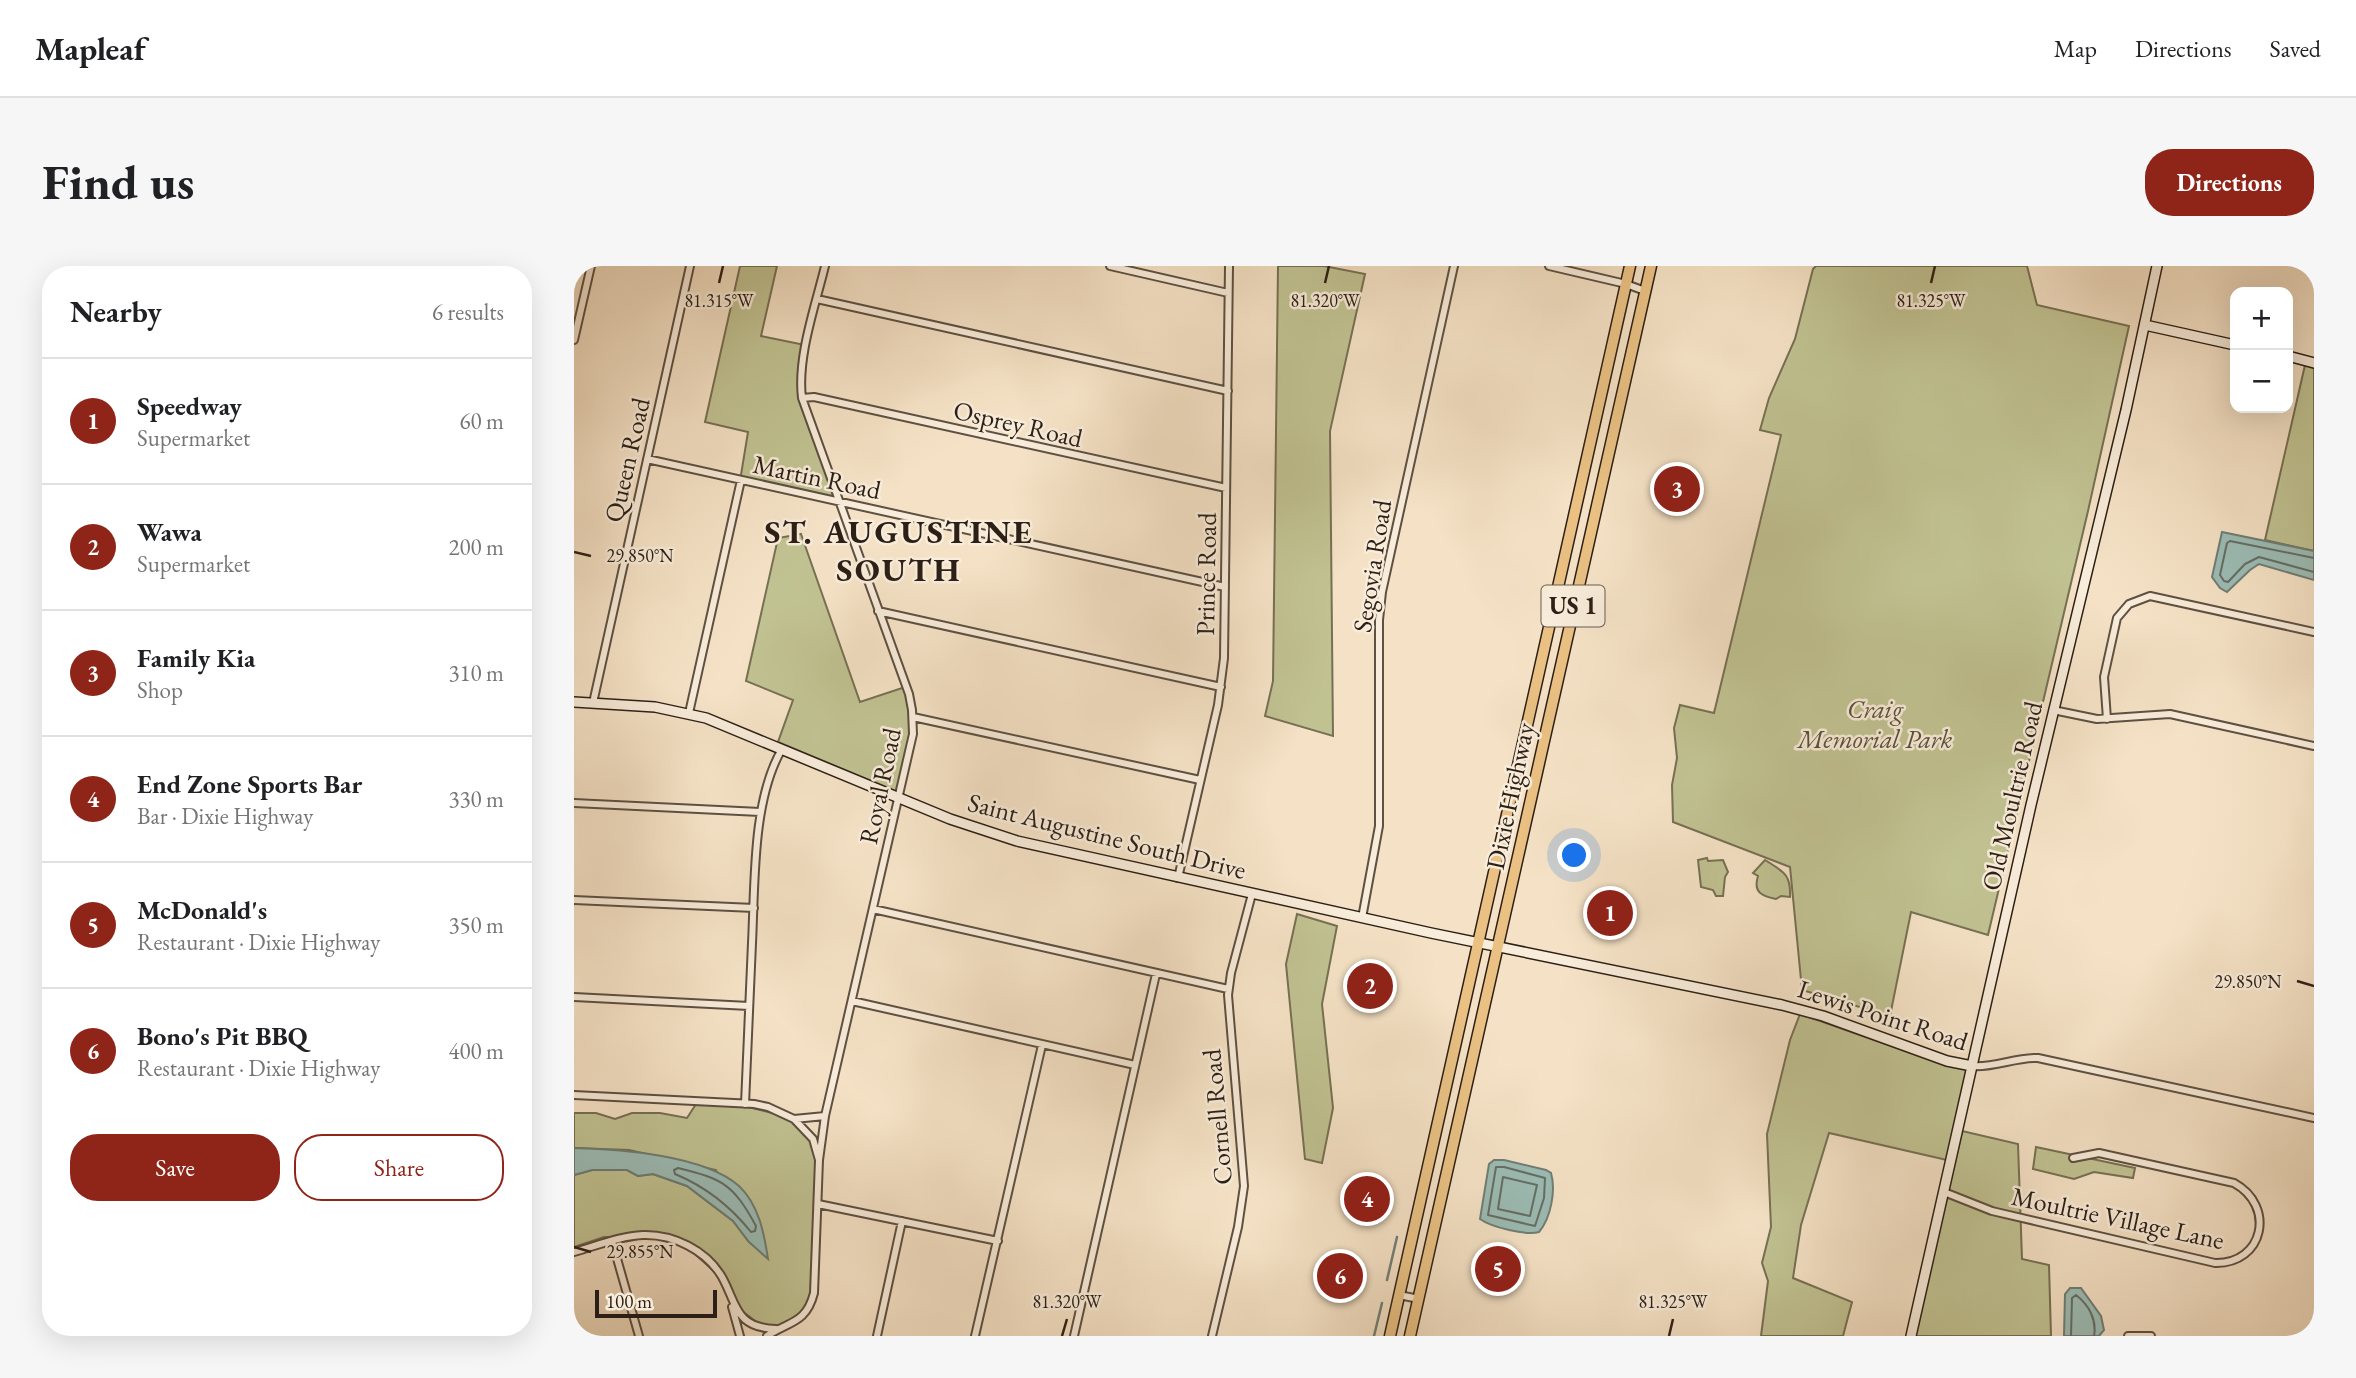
<!DOCTYPE html>
<meta charset="utf-8">
<style>
body{margin:0;font-family:"EB Garamond",serif;background:#f6f6f6;color:#202124}
.controls{position:absolute;right:21px;top:21px;display:grid;overflow:hidden;border-radius:14px;box-shadow:0 7px 28px #0002}
.controls button{width:63px;height:63px;display:grid;place-items:center;padding:0;border:0;border-bottom:2px solid #e0e0e0;background:#fff;color:#202124;font:35px sans-serif}
.scale{position:absolute;left:21px;bottom:18px;width:122px;box-sizing:border-box;padding-left:7px;border:4px solid #2c1f16;border-top:0;font-size:19px;line-height:24px;white-space:nowrap;color:#2c1f16;-webkit-text-stroke:5px #f8ecda;paint-order:stroke}
.you{position:absolute;left:1001px;top:590px;width:24px;height:24px;margin:-18px;border:5px solid #fff;border-radius:50%;background:#1a73e8;box-shadow:0 0 0 10px #1a73e833}
.badge{display:grid;place-items:center;width:46px;height:46px;border-radius:50%;background:#8f2418;color:#fff;font-size:23px;font-weight:700}
.pin{position:absolute;translate:-50% -50%;border:4px solid #fff;box-shadow:0 2px 7px #0006}
.list{margin:0;padding:0;list-style:none}
h2{display:flex;justify-content:space-between;align-items:center;height:91px;margin:0;padding:0 28px;font-size:30px}
h2 small{font-size:23px;font-weight:400;color:#757577}
.list li{display:grid;grid-template-columns:46px 1fr auto;gap:21px;align-items:center;box-sizing:border-box;height:126px;padding:0 28px;border-top:2px solid #e0e0e0}
.list b{display:block;font-size:26px;white-space:nowrap}
.list p{margin:0;font-size:23px;white-space:nowrap;color:#757577}
.list em{font-size:23px;font-style:normal;color:#757577}
.actions{display:flex;gap:14px;padding:21px 28px}
.actions a{flex:1;padding:16px 0;border:2px solid #8f2418;border-radius:28px;text-align:center;font-size:24px;color:#8f2418}
.actions .main{background:#8f2418;color:#fff}
.map{position:relative;flex:none;width:1740px;height:1070px;overflow:hidden;border-radius:28px}
header{display:flex;align-items:center;gap:42px;box-sizing:border-box;height:98px;padding:0 35px;background:#fff;border-bottom:2px solid #e0e0e0}
header strong{font-size:33px}
nav{display:flex;gap:38px;margin-inline-start:auto;font-size:24px}
.intro{display:flex;align-items:center;justify-content:space-between;box-sizing:border-box;height:168px;padding:0 42px}
h1{margin:0;font-size:49px}
.button{padding:18px 32px;border-radius:28px;background:#8f2418;color:#fff;font-size:24px;font-weight:700}
main{display:flex;gap:42px;padding:0 42px}
aside{flex:1;background:#fff;border-radius:28px;box-shadow:0 7px 28px #0002}
.map>svg:first-child{display:block}
</style>
<header>
<strong>Mapleaf</strong>
<nav><a>Map</a><a>Directions</a><a>Saved</a></nav>
</header>
<div class="intro"><h1>Find us</h1><a class="button">Directions</a></div>
<main>
<aside>
<h2>Nearby<small>6 results</small></h2>
<ul class="list">
<li><span class="badge">1</span><div><b>Speedway</b><p>Supermarket</p></div><em>60 m</em></li>
<li><span class="badge">2</span><div><b>Wawa</b><p>Supermarket</p></div><em>200 m</em></li>
<li><span class="badge">3</span><div><b>Family Kia</b><p>Shop</p></div><em>310 m</em></li>
<li><span class="badge">4</span><div><b>End Zone Sports Bar</b><p>Bar · Dixie Highway</p></div><em>330 m</em></li>
<li><span class="badge">5</span><div><b>McDonald's</b><p>Restaurant · Dixie Highway</p></div><em>350 m</em></li>
<li><span class="badge">6</span><div><b>Bono's Pit BBQ</b><p>Restaurant · Dixie Highway</p></div><em>400 m</em></li>
</ul>
<div class="actions"><a class="main">Save</a><a>Share</a></div>
</aside>
<div class="map">
<svg width="1740" height="1070" viewBox="0 0 1740 1070">
<rect width="100%" height="100%" fill="#f5e2c6"/>
<filter id="stains"><feTurbulence type="fractalNoise" baseFrequency=".00286" numOctaves="4"/><feColorMatrix values="0 0 0 0 .2 0 0 0 0 .09 0 0 0 0 .02 0 0 0 .5 -.17"/></filter>
<radialGradient id="worn" r=".72"><stop offset=".6" stop-color="#630" stop-opacity="0"/><stop offset="1" stop-color="#630" stop-opacity=".3"/></radialGradient>
<path fill="#c1c292" stroke="#767054" stroke-width="2" d="M166,0H203L187,70L231,79L229,130L265,234L166,215L174,166L131,156Z
M704,0H750L791,8L756,165L759,470L691,450L699,415Z
M1242,0H1453L1463,39L1555,60L1514,245L1414,669L1337,646L1316,750L1228,724L1216,601L1099,556L1098,519L1103,492L1100,462L1106,439L1140,447L1207,169L1186,164L1195,132L1221,73L1239,3Z
M1731,99L1740,101V285L1691,274Z
M227,268L286,436L334,420L341,452L326,527L204,476L219,434L172,415L204,272Z
M1133,592L1134,595L1149,594L1154,606L1151,611L1149,630H1142L1139,624L1127,621L1124,594Z
M1191,594C1210,606 1217,608 1216,631L1207,630L1202,633C1187,630 1179,626 1184,610L1179,607Z
M723,648L763,660L748,738L759,842L748,897L731,893L712,698Z
M1226,748L1372,799L1393,804L1373,894L1255,867L1227,959L1219,1012L1278,1036L1269,1070H1187L1194,1015L1188,997L1197,961L1193,868L1216,774Z
M124,835L155,836L218,852L243,881L237,1037L214,1059L202,1061L184,1057L164,1042L153,1017L103,972L30,971L0,981V909L18,904H53L64,910L79,908L113,920L159,955L175,976L142,904L55,884L0,882V847H22L41,853L58,847H86L113,852Z
M1388,865L1444,878L1448,993L1475,999L1477,1070H1341Z
M1462,881L1561,902L1559,912L1520,906L1500,913L1459,903Z"/>
<path fill="#9cbdb6" stroke="#6f7e76" stroke-width="2" d="M1648,266L1740,285V314L1685,298L1676,304L1653,326L1646,322L1638,311Z
M0,882C45,883 130,889 165,920C185,939 190,967 194,993L175,976L159,955L113,920L79,908L64,910L53,904H18L0,909Z
M930,894L972,904L977,907C982,924 977,952 965,966C953,970 917,961 906,953L915,898L920,894Z
M1496,1022H1507L1527,1050L1530,1064L1525,1070H1490L1491,1028Z"/>
<g fill="none" stroke-linecap="round" stroke-linejoin="round">
<path stroke="#646e66" stroke-width="2" d="M1740,292L1656,275L1653,277L1646,309L1650,315L1654,316L1671,298L1685,291L1740,306
M922,901H930L971,912L970,932L961,960L914,949Z
M104,902C149,913 159,918 182,960L181,965L177,966C157,941 130,920 101,908L100,904Z
M929,911L963,919L956,950L924,943Z
M1497,1070L1498,1032L1502,1029C1515,1039 1523,1054 1520,1070"/>
<path stroke="#6f7e76" stroke-width="2.5" d="M813,1014L823,971
M800,1070L808,1037"/>
<g stroke="#5e5042" stroke-width="10">
<path id="street" d="M536,0L654,27
M975,0L1052,18L1071,25
M243,33L654,125
M0,74L17,0
M228,132L240,131L652,222
M73,193L651,321
M304,345L647,421
M19,437L116,0
M1479,444L1523,453L1596,448L1740,480
M115,447L167,214
M339,451L626,514
M1533,453L1530,411L1543,352L1555,338L1576,330L1740,366
M0,537L186,546
M604,612L644,439L650,392L655,0
M0,634L180,642
M299,643L654,723
M788,652L805,560V354L808,326L880,0
M0,731L175,740
M278,735L561,799
M1398,800C1421,802 1441,791 1464,792L1740,852
M0,829L180,838L194,841L220,853L251,850
M171,838C173,784 176,731 178,677C181,618 178,534 208,483
M245,894L251,850L339,468L338,444L335,428L228,132C223,91 241,41 251,0
M1370,926L1418,945L1641,997C1690,998 1702,940 1660,917L1525,887L1499,892
M244,938L424,975
M38,975L65,1070
M0,986C22,980 46,970 69,969C99,968 132,984 148,1011C163,1038 161,1062 202,1063
M825,1029L845,1033
M158,1041L166,1070
M193,1070C215,1055 232,1058 240,1027L245,894L239,873L220,853
M303,1070L328,955
M401,1070L468,779
M500,1070L582,708
M638,1070L664,961L670,920L654,729L657,707L678,628
M1554,1070H1577
M1738,1070L1740,1063"/>
</g>
<g stroke="#2c1f16" stroke-width="12">
<path id="secondary" d="M1571,59L1661,79
M1714,90L1740,97
M0,436L81,441L132,452L376,553L443,575L857,667L1208,739L1249,750L1373,795L1398,800
M1337,1070L1457,539L1552,144L1583,0"/>
</g>
<g stroke="#2c1f16" stroke-width="13">
<path id="primary" d="M816,1070L1056,0
M836,1070L1077,0"/>
</g>
<use href="#street" stroke="#f8ecda" stroke-width="6"/>
<use href="#secondary" stroke="#f8ecda" stroke-width="9"/>
<use href="#primary" stroke="#eac183" stroke-width="10"/>
</g>
<path fill="none" stroke="#2c1f16" stroke-width="2.5" d="M145,17L149,0M751,17L755,0M1357,17L1361,0M0,286L17,290M1723,715L1740,720M0,981L17,986M488,1070L493,1053M1095,1070L1099,1053"/>
<g text-anchor="middle" stroke-width="5" stroke-linejoin="round" paint-order="stroke">
<rect fill="#f8ecda" stroke="#695c51" stroke-width="2" x="967.5" y="319.5" width="63" height="41" rx="5"/>
<g font-size="24" font-weight="bold" fill="#2c1f16">
<text x="999" y="348">US 1</text>
</g>
<g font-size="26" fill="#2c1f16" stroke="#f8ecda">
<text transform="translate(444 158) rotate(13)" y="9">Osprey Road</text>
<text transform="translate(53 194) rotate(-77)" y="9">Queen Road</text>
<text transform="translate(243 211) rotate(12)" y="9">Martin Road</text>
<text transform="translate(798 300) rotate(-81)" y="9">Segovia Road</text>
<text transform="translate(632 308) rotate(-89)" y="9">Prince Road</text>
<text transform="translate(306 520) rotate(-78)" y="9">Royal Road</text>
<text transform="translate(936 530) rotate(-78)" y="9">Dixie Highway</text>
<text transform="translate(1438 530) rotate(-77)" y="9">Old Moultrie Road</text>
<text transform="translate(533 570) rotate(14)" y="9">Saint Augustine South Drive</text>
<text transform="translate(1309 749) rotate(18)" y="9">Lewis Point Road</text>
<text transform="translate(643 851) rotate(-95)" y="9">Cornell Road</text>
<text transform="translate(1544 952) rotate(12)" y="9">Moultrie Village Lane</text>
</g>
<g font-size="26" font-style="italic" fill="#59503b" stroke="#f8ecda">
<text x="1301" y="452">Craig<tspan x="1301" dy="30">Memorial Park</tspan></text>
</g>
<g font-size="33" font-weight="bold" letter-spacing="2" fill="#2c1f16" stroke="#f8ecda">
<text x="325" y="277">ST. AUGUSTINE<tspan x="325" dy="38">SOUTH</tspan></text>
</g>
</g>
<g font-size="18" text-anchor="middle" fill="#2c1f16" stroke="#f8ecda" stroke-width="5" stroke-linejoin="round" paint-order="stroke">
<text x="145" y="41">81.315°W</text>
<text x="751" y="41">81.320°W</text>
<text x="1357" y="41">81.325°W</text>
<text x="66" y="296">29.850°N</text>
<text x="1674" y="722">29.850°N</text>
<text x="66" y="992">29.855°N</text>
<text x="493" y="1042">81.320°W</text>
<text x="1099" y="1042">81.325°W</text>
</g>
<rect width="100%" height="100%" filter="url(#stains)"/>
<rect width="100%" height="100%" fill="url(#worn)"/>
</svg>
<div class="controls">
<button>+</button>
<button>−</button>
</div>
<div class="scale">100 m</div>
<div class="you"></div>
<div class="pin badge" style="left:1036px;top:647px">1</div>
<div class="pin badge" style="left:796px;top:720px">2</div>
<div class="pin badge" style="left:1103px;top:223px">3</div>
<div class="pin badge" style="left:793px;top:933px">4</div>
<div class="pin badge" style="left:924px;top:1003px">5</div>
<div class="pin badge" style="left:766px;top:1010px">6</div>
</div>
</main>
